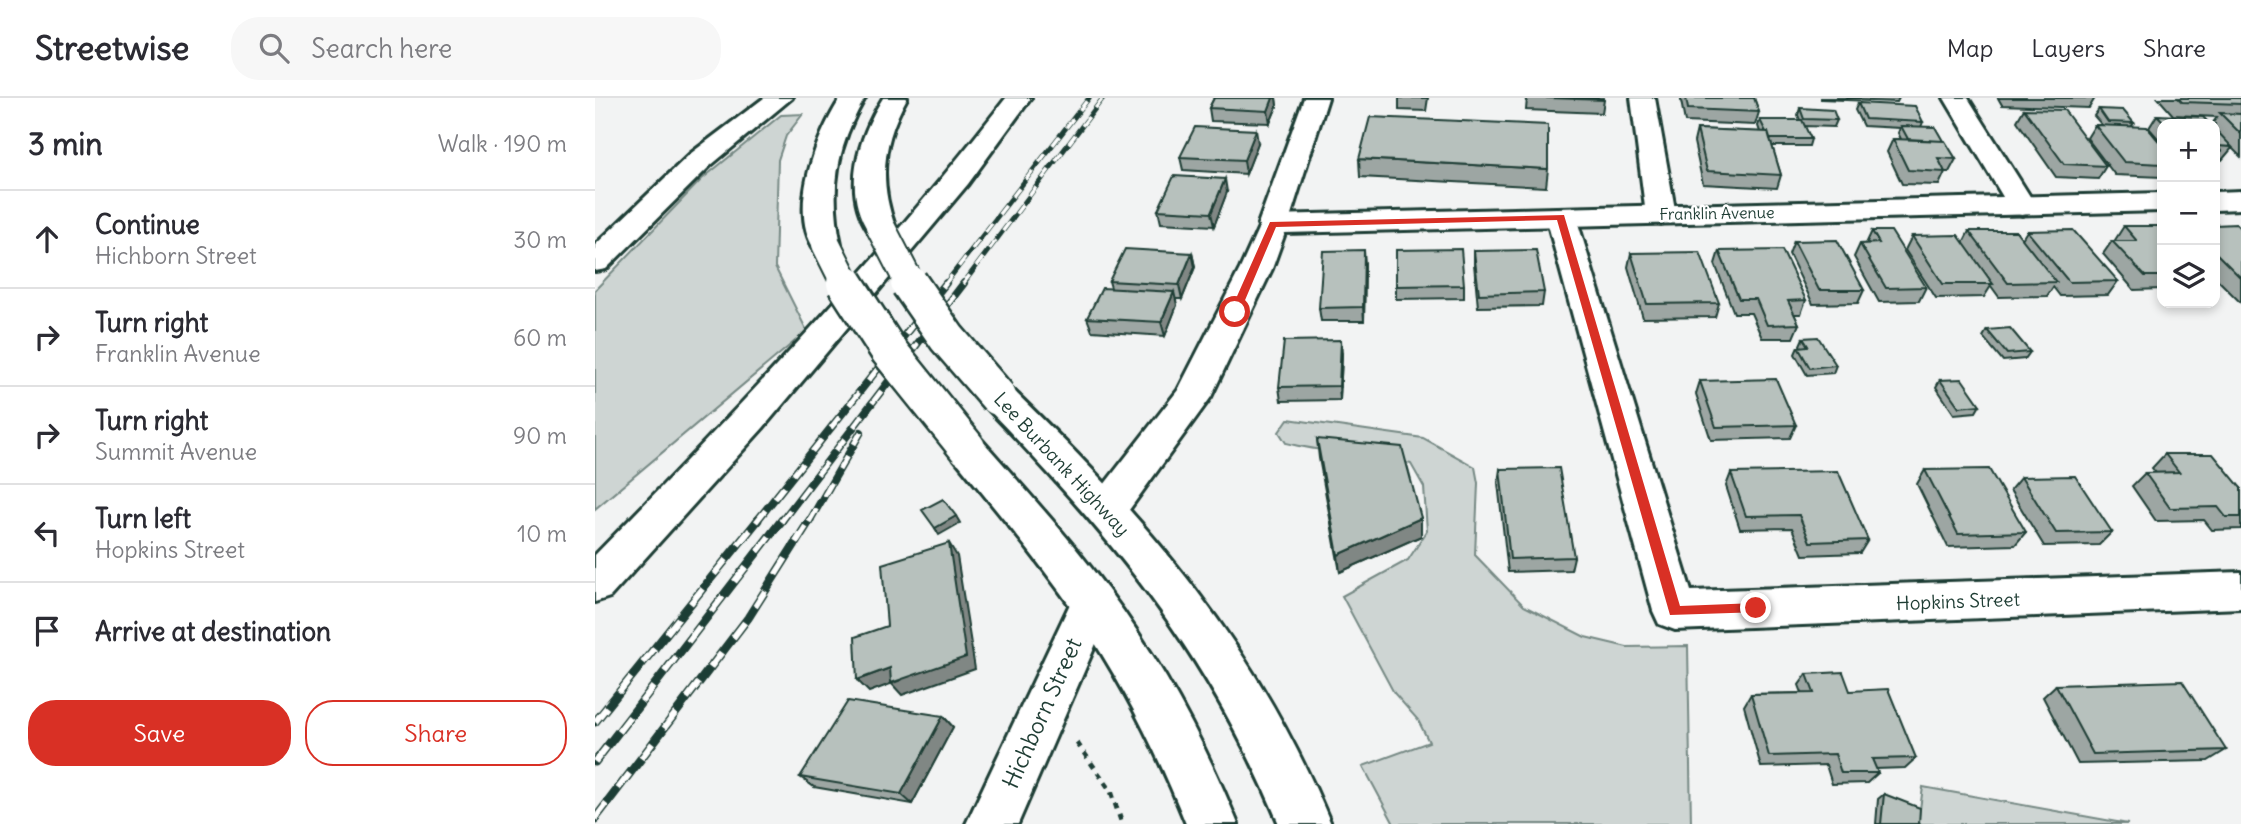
<!DOCTYPE html>
<meta charset="utf-8">
<style>
body{margin:0;font-family:Delius,sans-serif;background:#f7f7f7;color:#2b2b33}
.controls{position:absolute;right:21px;top:21px;display:grid;overflow:hidden;border-radius:14px;box-shadow:0 4px 10px #0003}
.controls button{width:63px;height:63px;display:grid;place-items:center;padding:0;border:0;border-bottom:2px solid #e1e1e2;background:#fff;color:#2b2b33;font:35px sans-serif}
.stop{position:absolute;width:21px;height:21px;margin:-16px;border:5px solid #d93025;border-radius:50%;background:#fff}
.stop.end{background:#d93025;border-color:#fff;box-shadow:0 2px 7px #0008}
.list{margin:0;padding:0;list-style:none}
h2{display:flex;justify-content:space-between;align-items:center;height:91px;margin:0;padding:0 28px;font-size:30px}
h2 small{font-size:23px;font-weight:400;color:#7c7c81}
.list li{display:grid;grid-template-columns:46px 1fr auto;gap:21px;align-items:center;box-sizing:border-box;height:98px;padding:0 28px;border-top:2px solid #e1e1e2}
.list b{display:block;font-size:26px;white-space:nowrap}
.list p{margin:0;font-size:23px;white-space:nowrap;color:#7c7c81}
.list em{font-size:23px;font-style:normal;color:#7c7c81}
.actions{display:flex;gap:14px;padding:21px 28px}
.actions a{flex:1;padding:16px 0;border:2px solid #d93025;border-radius:28px;text-align:center;font-size:24px;color:#d93025}
.actions .main{background:#d93025;color:#fff}
.icon{flex:none;width:38px;height:38px;fill:none;stroke:currentColor;stroke-width:2;stroke-linecap:round;stroke-linejoin:round}
.map{position:relative;flex:none;width:1646px;height:726px;overflow:hidden}
header{display:flex;align-items:center;gap:42px;box-sizing:border-box;height:98px;padding:0 35px;background:#fff;border-bottom:2px solid #e1e1e2}
header strong{font-size:33px}
nav{display:flex;gap:38px;margin-inline-start:auto;font-size:24px}
.search{width:490px;height:63px;background:#f7f7f7;display:flex;align-items:center;gap:18px;box-sizing:border-box;padding:0 24px;border-radius:28px;color:#7c7c81;font-size:26px}
main{display:flex}
aside{flex:1;background:#fff}
.map>svg:first-child{display:block}
</style>
<header>
<strong>Streetwise</strong>
<div class="search"><svg class="icon" aria-label="search" viewBox="0 0 24 24"><circle cx="10" cy="10" r="6"/><path d="M15 15l6 6"/></svg>Search here</div>
<nav><a>Map</a><a>Layers</a><a>Share</a></nav>
</header>
<main>
<aside>
<h2>3 min<small>Walk · 190 m</small></h2>
<ul class="list">
<li><svg class="icon" aria-label="ahead" viewBox="0 0 24 24"><path d="M12 20V5M6 11l6-6 6 6"/></svg><div><b>Continue</b><p>Hichborn Street</p></div><em>30 m</em></li>
<li><svg class="icon" aria-label="right" viewBox="0 0 24 24"><path d="M7 20v-9h11M14 6l5 5-5 5"/></svg><div><b>Turn right</b><p>Franklin Avenue</p></div><em>60 m</em></li>
<li><svg class="icon" aria-label="right" viewBox="0 0 24 24"><path d="M7 20v-9h11M14 6l5 5-5 5"/></svg><div><b>Turn right</b><p>Summit Avenue</p></div><em>90 m</em></li>
<li><svg class="icon" aria-label="left" viewBox="0 0 24 24"><path d="M17 20v-9H6M10 6l-5 5 5 5"/></svg><div><b>Turn left</b><p>Hopkins Street</p></div><em>10 m</em></li>
<li><svg class="icon" aria-label="arrive" viewBox="0 0 24 24"><path d="M6 21V4h12l-3 4 3 4H6"/></svg><div><b>Arrive at destination</b></div></li>
</ul>
<div class="actions"><a class="main">Save</a><a>Share</a></div>
</aside>
<div class="map">
<svg width="1646" height="726" viewBox="0 0 1646 726">
<rect width="100%" height="100%" fill="#f2f3f3"/>
<filter id="ink" filterUnits="userSpaceOnUse"><feTurbulence type="fractalNoise" baseFrequency=".0143" numOctaves="2"/><feDisplacementMap in="SourceGraphic" scale="14" xChannelSelector="R" yChannelSelector="G"/><feConvolveMatrix kernelMatrix="1 2 1 2 8 2 1 2 1" color-interpolation-filters="sRGB"/></filter>
<g filter="url(#ink)">
<path fill="#ced5d3" stroke="#768984" stroke-width="2" d="M208,16L191,38L183,62L180,169L212,233L0,411V192L107,81L186,17Z
M693,321L828,340L880,369L883,385L880,457L929,508L990,539L1032,549L1093,548L1096,726H799L768,668L834,644L823,622L799,595L747,498L813,462L832,433L829,389L816,366C775,355 732,356 691,345L684,334Z
M1328,689L1533,726H1323Z"/>
<g fill="none" stroke-linecap="round" stroke-linejoin="round">
<g stroke="#1f3d34" stroke-width="6">
<path id="minor" d="M709,0H733L693,126L688,132L678,135L668,132L663,126Z
M1036,0H1060L1081,117L1076,123L1066,126L1056,123L1051,117Z
M1349,0H1373L1441,108L1437,114L1427,117L1417,114Z
M966,110L976,113L981,119L1096,493L1646,474V510L1080,532L1064,526L1058,513L951,119L956,113Z
M497,485L512,491L519,504L423,726H371L482,491Z"/>
</g>
<g stroke="#1f3d34" stroke-width="6">
<path id="tertiary" d="M1646,93V111L1620,112V94Z
M1567,95V113L690,135L677,171L616,299L526,423L512,428L498,423L492,412L498,401L583,292L645,171L668,120L678,117Z"/>
</g>
<g stroke="#1f3d34" stroke-width="6">
<path id="trunk" d="M169,0H197L115,68L11,171L0,173V147L95,56Z
M246,0H270C242,47 234,92 246,146L242,152L231,155L220,152C192,112 222,36 246,0Z
M288,0H312C288,42 283,82 300,128L296,134L285,137L274,134C246,93 264,38 288,0Z
M411,0H436L373,86L168,330L15,499L0,504V457C143,311 285,162 411,0Z
M403,286L416,290C554,424 661,545 736,726H684C613,555 518,440 390,308L385,299L390,290Z
M372,336L385,340C429,390 474,439 513,492C567,564 609,643 643,726H591C562,653 527,584 483,519C445,464 401,412 359,360L353,350L359,340Z"/>
</g>
<path stroke="#1f3d34" stroke-width="5" stroke-dasharray="6 6" stroke-linecap="butt" d="M482,645L516,693L527,726"/>
<use href="#minor" fill="#fff" fill-rule="evenodd"/>
<use href="#tertiary" fill="#fff" fill-rule="evenodd"/>
<use href="#trunk" fill="#fff" fill-rule="evenodd"/>
<g stroke="#1f3d34" stroke-width="5">
<path id="rail-far2" d="M350,186L494,0
M368,186L508,0"/>
</g>
<g stroke="#1f3d34" stroke-width="8">
<path id="rail-far1" d="M161,424L351,185
M186,424L369,185
M214,424L266,334"/>
</g>
<g stroke="#1f3d34" stroke-width="9">
<path id="rail" d="M0,624L163,422
M0,664L187,422
M0,721L153,520L215,422"/>
</g>
<use href="#rail-far2" stroke="#fff" stroke-width="3.5" stroke-dasharray="11" stroke-linecap="butt"/>
<use href="#rail-far1" stroke="#fff" stroke-width="5" stroke-dasharray="15" stroke-linecap="butt"/>
<use href="#rail" stroke="#fff" stroke-width="6" stroke-dasharray="19" stroke-linecap="butt"/>
<g stroke="#1f3d34" stroke-width="32" stroke-linecap="butt">
<path id="trunk-bridge-far1" d="M285,128L315,186
M231,146L251,186"/>
</g>
<g stroke="#1f3d34" stroke-width="41" stroke-linecap="butt">
<path id="trunk-bridge" d="M250,185L294,253L372,350
M314,185L352,240L403,299"/>
</g>
<use href="#trunk-bridge-far1" stroke="#fff" stroke-width="28"/>
<use href="#trunk-bridge" stroke="#fff" stroke-width="36"/>
</g>
<path fill="#9da6a3" stroke="#1f3d34" stroke-width="2" d="M619,0H681L682,8L675,25L616,23L614,10Z
M804,0H833L831,13L804,12Z
M932,0H1009V2L1007,15L931,12Z
M1086,0H1159L1164,14L1160,27L1090,24L1086,3Z
M1226,0H1304L1302,4L1226,1Z
M1403,0H1500L1494,10L1407,7Z
M1563,0H1646V59L1637,50L1627,62H1620V26H1617L1622,19L1578,17Z
M1263,5L1328,24L1326,29L1348,43L1361,61L1354,74H1350L1344,87L1307,86L1292,54L1298,41H1306L1303,35L1305,30L1268,28L1260,12Z
M1205,10L1242,22L1239,29L1209,28L1216,41L1214,48H1177L1186,77L1182,90L1108,86L1099,44L1102,31L1165,34L1163,28L1165,22H1205L1203,17Z
M1429,11L1511,68L1503,81L1461,79L1422,23Z
M1504,11L1539,25L1536,29L1567,47V79L1520,77L1492,40L1500,27H1507L1499,18Z
M1562,17L1615,26H1567V45L1554,30Z
M663,45L651,76L588,72L585,59Z
M764,61L953,71L951,89L765,79Z
M632,94L619,128L566,125L563,112Z
M1620,127L1646,131V205L1620,179Z
M1529,128H1567V191L1539,192L1508,156L1517,143H1521L1520,142Z
M1277,133L1331,189L1324,203L1284,204L1259,159L1265,146H1271Z
M1374,133L1427,141L1432,133L1523,183L1513,197L1465,198L1458,189L1452,198L1404,199L1396,188L1389,199L1341,200L1310,152L1317,138L1368,145Z
M1199,143L1269,192L1263,205L1218,206L1194,156Z
M801,152L869,187V200L801,201Z
M879,153L949,194L947,208L883,209L879,166Z
M1124,153L1211,202L1206,216H1199L1204,226L1198,240H1167L1156,215H1139L1120,166Z
M597,155L600,169L587,201H580L582,207L570,238L497,233L492,220L516,190L514,183Z
M1036,155L1124,205L1120,219L1048,220L1033,169Z
M770,166L769,223H726L724,210Z
M1392,232L1435,254L1430,261L1408,263L1388,239Z
M1208,240L1241,267L1238,275L1212,277L1200,256L1203,249H1206L1205,247Z
M747,256L745,302L686,303L684,289Z
M1345,282L1385,307L1381,314L1359,316L1341,289Z
M1105,283L1201,327L1195,340L1116,342L1101,296Z
M722,341L826,438L745,474L724,360Z
M1570,356L1646,390V431L1617,432L1609,422L1561,423L1537,388L1550,375H1561L1557,370Z
M905,371L979,459L976,472L913,474L903,385Z
M1330,372L1431,434L1420,447L1353,449L1322,386Z
M1136,375L1273,442L1265,455L1208,457L1197,430L1145,431L1131,388Z
M1426,379L1517,434L1504,447L1449,448L1415,392Z
M1212,576L1255,593L1321,660L1310,670L1281,671L1283,675L1272,685L1237,686L1231,667L1166,669L1149,608L1156,596L1207,595L1204,587Z
M1461,587L1631,652L1613,663L1483,666L1448,599Z
M348,618L358,629L317,706L219,689L205,679Z
M1289,696L1324,726H1281L1283,701Z"/>
<path fill="#808784" stroke="#1f3d34" stroke-width="2" d="M678,0H681L682,8L675,25L673,13Z
M661,32L663,45L651,76L649,62Z
M630,81L632,94L619,128L616,115Z
M769,152L770,166L769,223L768,209Z
M597,155L600,169L587,201L584,187Z
M579,194L582,207L570,238L566,224Z
M746,242L747,256L745,302L744,288Z
M361,418L365,425L344,437L340,430Z
M826,420V438L745,474L743,457Z
M354,445L362,458L380,571L307,597L296,585Z
M295,570L306,582L274,594L262,582Z
M348,618L358,629L317,706L306,696Z"/>
<path fill="#b7c1bd" stroke="#1f3d34" stroke-width="2" d="M619,0H678L673,13L614,10Z
M953,0H1009V2Z
M1091,0H1159L1164,14L1093,11Z
M1583,0H1646V6L1587,4Z
M1263,5L1320,8L1328,24L1270,21Z
M1205,10L1238,12L1242,22L1209,21Z
M1429,11L1469,12L1511,68L1469,66Z
M1504,11L1528,12L1539,25L1513,24Z
M1625,15L1646,16V36Z
M1562,17L1608,19L1615,26H1571Z
M775,19L953,27V71L764,61Z
M1165,22H1207L1216,41H1175L1173,34H1171Z
M1500,27L1552,29L1567,47V66L1529,64Z
M1306,28L1340,29L1348,43L1313,41Z
M600,29L661,32L649,62L585,59Z
M1102,31L1173,34L1186,77L1112,73Z
M1620,31L1637,49L1622,48L1626,53H1620Z
M1298,41L1350,43L1361,61L1343,60L1350,74L1313,72Z
M579,78L630,81L616,115L563,112Z
M1641,126L1646,131V180L1620,154V127Z
M1529,128H1567V178H1550L1517,143H1542Z
M1478,132L1523,183L1474,184L1432,133Z
M1277,133H1296L1331,189L1291,190L1265,146L1284,145Z
M1374,133H1421L1461,184L1413,185Z
M1363,137L1398,186H1348L1317,138Z
M1242,142L1269,192H1224L1199,143Z
M530,151L597,155L584,187L514,183Z
M866,151L869,187L801,188V152Z
M769,152L768,209L724,210L728,153Z
M941,152L949,194L884,196L879,153Z
M1187,152L1211,202L1193,203L1204,226L1172,227L1161,201H1144L1124,153Z
M1105,154L1124,205L1052,206L1036,155Z
M507,190L579,194L566,224L492,220Z
M1415,230L1435,254L1412,256L1392,232Z
M1223,239L1241,267L1215,270L1203,249L1213,248L1208,240Z
M746,242L744,288L684,289L689,243Z
M1181,281L1201,327L1121,329L1105,283Z
M1367,281L1385,307L1364,309L1345,282Z
M722,341L807,349L826,420L743,457Z
M1570,356H1618L1646,390V419H1631L1623,409L1575,410L1550,375L1584,374Z
M964,370L979,459L915,461L905,371Z
M1394,371L1431,434L1363,436L1330,372Z
M1243,373L1273,442L1215,444L1204,417L1151,418L1136,375Z
M1480,378L1517,434L1461,435L1426,379Z
M348,401L361,418L340,430L327,412Z
M354,445L371,559L296,585L295,570L262,582L260,539L292,528L287,466Z
M1248,574L1255,593L1293,591L1321,660L1277,661L1283,675H1246L1240,656L1174,658L1156,596L1219,595L1212,576Z
M1587,583L1631,652L1498,656L1461,587Z
M253,603L348,618L306,696L205,679Z
M1289,696L1325,710L1324,726H1286Z"/>
</g>
<path fill="#d93025" d="M969,117L1085,508L1161,505L1166,506V514L1075,517L962,122L681,129L645,214L640,217L635,214L675,124Z"/>
<g text-anchor="middle" stroke-width="5" stroke-linejoin="round" paint-order="stroke">
<g font-size="16" fill="#1f3d34" stroke="#fff">
<text transform="translate(1122 115) rotate(-1)" y="6">Franklin Avenue</text>
</g>
<g font-size="19" fill="#1f3d34" stroke="#fff">
<text transform="translate(467 366) rotate(47)" y="7">Lee Burbank Highway</text>
<text transform="translate(1363 503) rotate(-2)" y="7">Hopkins Street</text>
</g>
<g font-size="23" fill="#1f3d34" stroke="#fff">
<text transform="translate(447 615) rotate(-66)" y="8">Hichborn Street</text>
</g>
</g>
</svg>
<div class="controls">
<button>+</button>
<button>−</button>
<button><svg class="icon" aria-label="layers" viewBox="0 0 24 24"><path d="M12 4l9 5-9 5-9-5zM3 14l9 5 9-5"/></svg></button>
</div>
<div class="stop" style="left:640px;top:214px"></div>
<div class="stop end" style="left:1161px;top:510px"></div>
</div>
</main>
